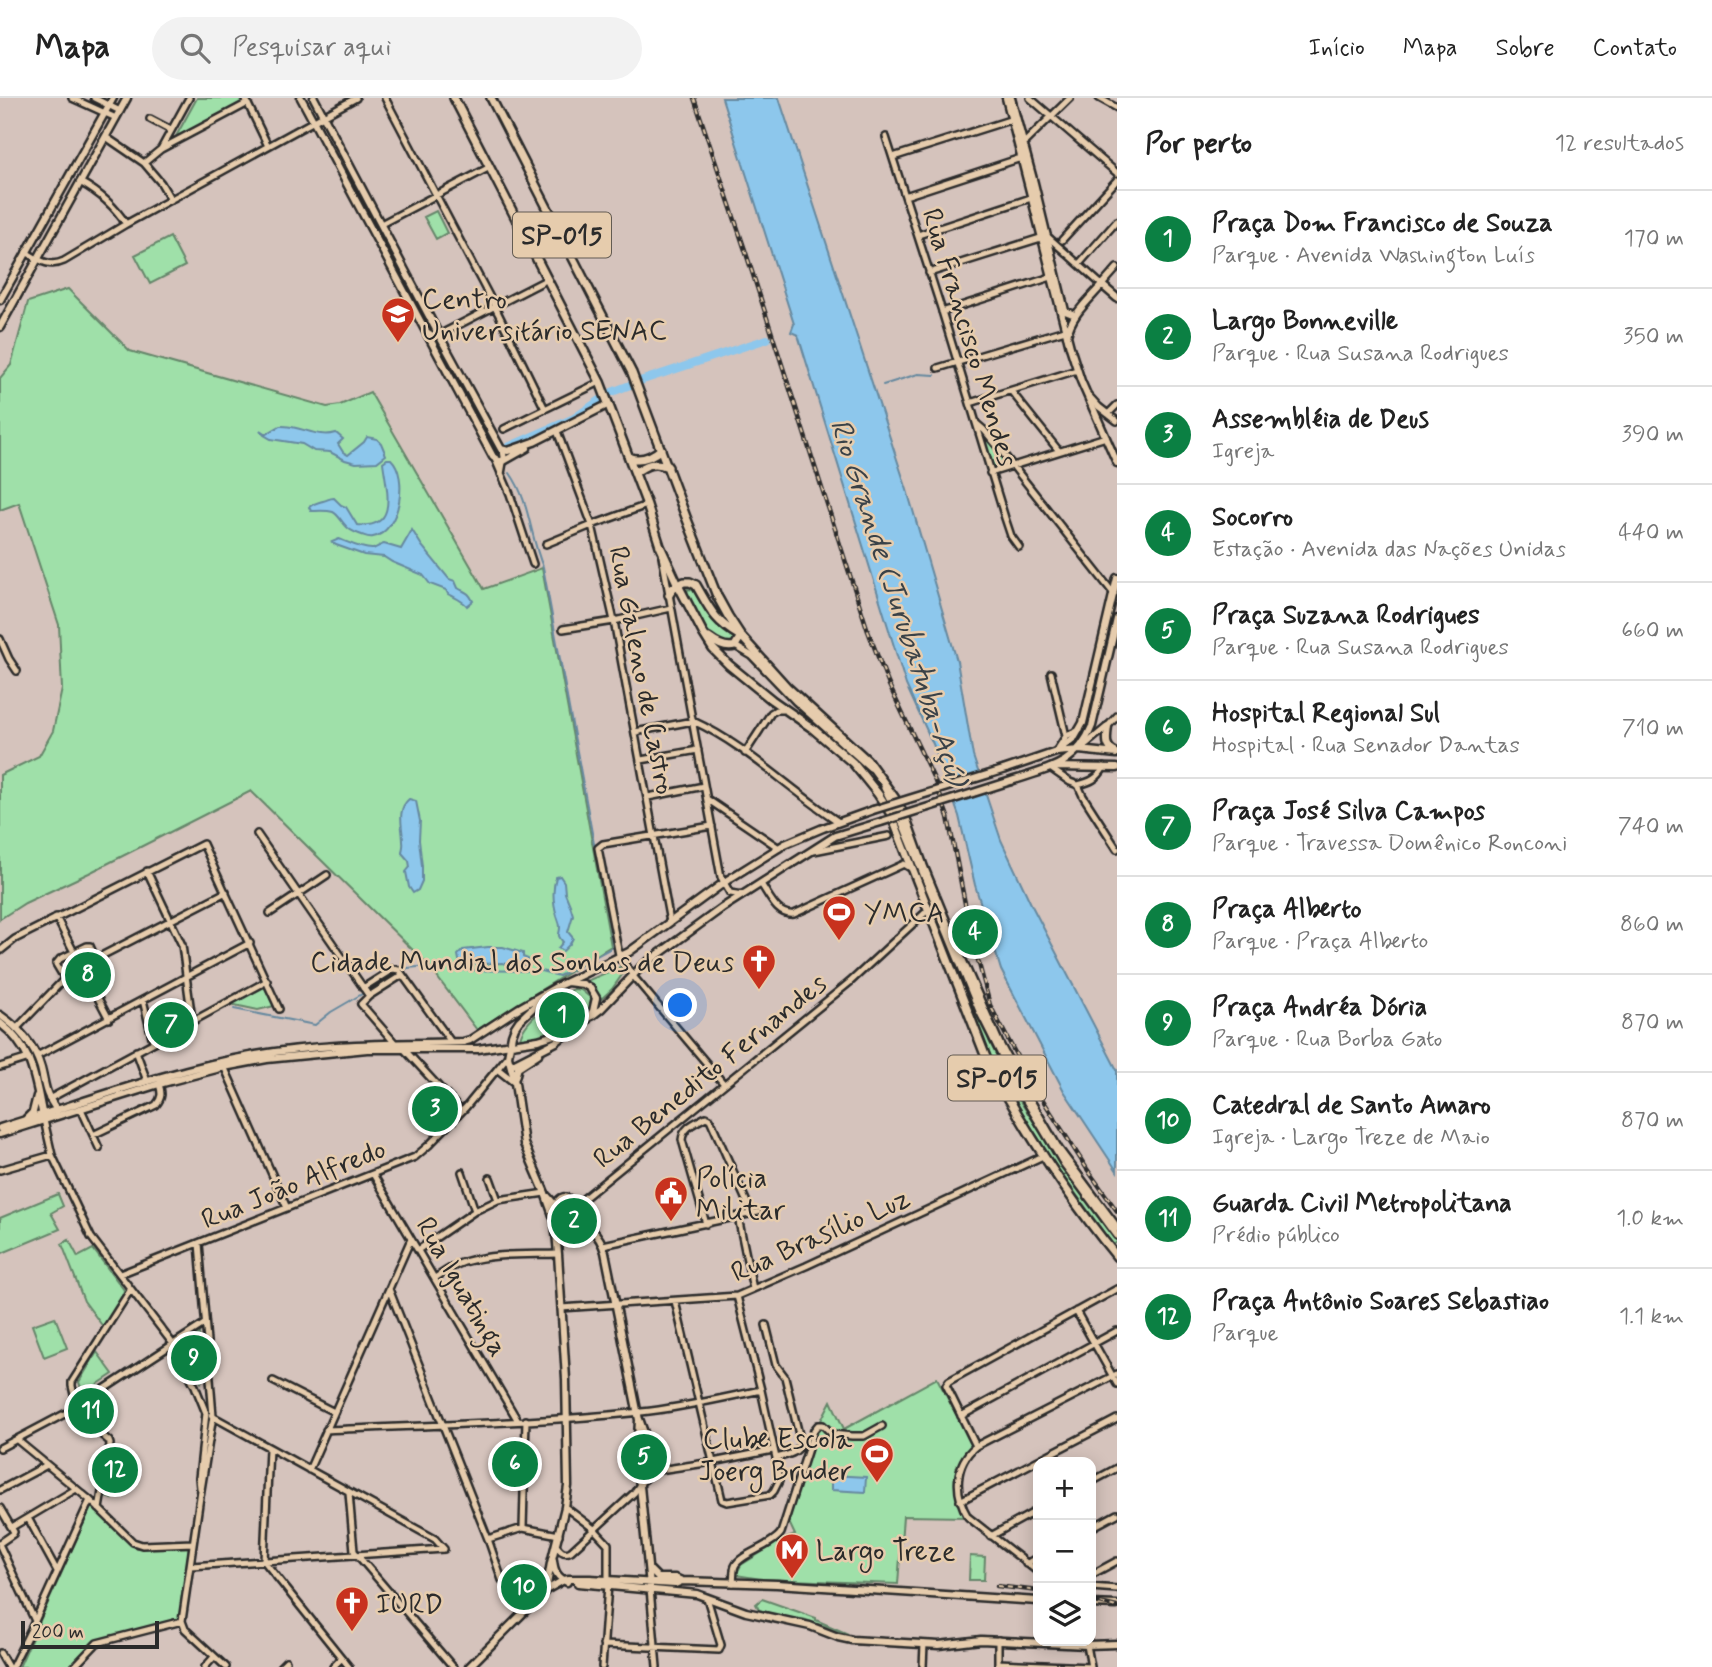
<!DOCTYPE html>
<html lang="pt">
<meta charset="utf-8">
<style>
body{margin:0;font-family:Mynerve,sans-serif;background:#f2f2f2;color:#222}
.controls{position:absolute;right:21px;bottom:21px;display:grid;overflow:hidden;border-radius:14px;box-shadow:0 4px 18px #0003}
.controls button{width:63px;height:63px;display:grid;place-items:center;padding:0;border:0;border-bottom:2px solid #e0e0e0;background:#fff;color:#222;font:35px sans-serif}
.scale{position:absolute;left:21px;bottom:18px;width:138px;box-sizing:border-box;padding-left:7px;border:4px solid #2b2b2b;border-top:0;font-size:19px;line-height:24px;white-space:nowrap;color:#2b2b2b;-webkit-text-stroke:5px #e6ccad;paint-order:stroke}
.you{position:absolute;left:681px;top:908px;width:24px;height:24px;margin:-18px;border:5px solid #fff;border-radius:50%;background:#1a73e8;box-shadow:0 0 0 10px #1a73e833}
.badge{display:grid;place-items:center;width:46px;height:46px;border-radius:50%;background:#0b8043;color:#fff;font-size:23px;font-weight:700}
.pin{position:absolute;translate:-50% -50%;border:4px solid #fff;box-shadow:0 2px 7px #0006}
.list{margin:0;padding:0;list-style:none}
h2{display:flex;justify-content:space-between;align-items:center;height:91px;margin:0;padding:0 28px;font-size:30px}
h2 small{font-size:23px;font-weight:400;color:#767676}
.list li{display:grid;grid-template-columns:46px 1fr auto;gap:21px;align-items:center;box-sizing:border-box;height:98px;padding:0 28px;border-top:2px solid #e0e0e0}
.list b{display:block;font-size:26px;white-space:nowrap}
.list p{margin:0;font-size:23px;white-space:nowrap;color:#767676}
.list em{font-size:23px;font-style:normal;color:#767676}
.icon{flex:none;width:38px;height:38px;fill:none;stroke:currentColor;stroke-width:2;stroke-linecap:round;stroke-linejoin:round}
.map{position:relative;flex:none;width:1117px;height:1569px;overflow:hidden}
header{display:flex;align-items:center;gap:42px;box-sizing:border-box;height:98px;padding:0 35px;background:#fff;border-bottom:2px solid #e0e0e0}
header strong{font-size:33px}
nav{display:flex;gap:38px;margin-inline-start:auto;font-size:24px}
.search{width:490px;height:63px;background:#f2f2f2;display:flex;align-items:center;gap:18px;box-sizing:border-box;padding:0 24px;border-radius:38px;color:#767676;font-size:26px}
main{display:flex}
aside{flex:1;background:#fff}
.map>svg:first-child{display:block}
</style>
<header>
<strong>Mapa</strong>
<div class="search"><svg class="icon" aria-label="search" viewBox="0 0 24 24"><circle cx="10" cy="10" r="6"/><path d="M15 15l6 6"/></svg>Pesquisar aqui</div>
<nav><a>Início</a><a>Mapa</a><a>Sobre</a><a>Contato</a></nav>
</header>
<main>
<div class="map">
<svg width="1117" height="1569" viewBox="0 0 1117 1569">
<rect width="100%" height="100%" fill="#d5c3bc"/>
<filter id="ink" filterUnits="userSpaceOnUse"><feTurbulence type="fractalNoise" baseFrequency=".0143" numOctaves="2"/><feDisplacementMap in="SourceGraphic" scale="14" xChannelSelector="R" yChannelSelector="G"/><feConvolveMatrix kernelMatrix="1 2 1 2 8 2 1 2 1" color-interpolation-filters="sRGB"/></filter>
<g filter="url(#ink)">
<path fill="#9fe0a9" stroke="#65866a" stroke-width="2" d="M197,0H239L242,4L174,42Z
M436,113L447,135L436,141L424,119Z
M170,139L185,168L150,186L135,157Z
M68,191L130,253L327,309L340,307L370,294L484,491L542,470L611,848L477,932L428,867L251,693L89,775L25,805L0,821V677L39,658L53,633L62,591L59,527L19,405L0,412V280L11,267L28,204Z
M981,332L1009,366L992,372Z
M688,491L693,492L707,515L734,540L735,542L732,546C707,545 697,515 687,496Z
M620,869L624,874L612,891L599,903L598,896L584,884Z
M961,887L970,906L975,907L981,922L987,932L989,943L1001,966L1000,967L1008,978L1016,997L1060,1064L1117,1140V1144L1113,1147L1042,1049L1041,1044L1016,1006L989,956Z
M264,888L274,908L258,912L230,906Z
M574,891L581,892L592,901C597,930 540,939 520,942C521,924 558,897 574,891Z
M58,1096L63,1108L51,1115L60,1131L0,1156V1120Z
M566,1105C580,1105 585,1120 592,1131L563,1134L558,1115L561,1107Z
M69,1142L78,1159L93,1151L124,1192L123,1197L104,1230L84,1203L62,1146Z
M55,1219L67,1250L44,1259L32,1227Z
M199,1236L202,1281L201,1284L181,1248Z
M97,1254L113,1276L83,1296L79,1284Z
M937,1280L972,1347L963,1361L959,1393L968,1419L903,1418L898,1486L761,1481L736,1477L741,1467L778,1444L795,1437L785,1416L817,1330L831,1303L844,1331Z
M115,1351L124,1381L116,1379L113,1401L105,1399L110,1364Z
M92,1407L136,1450L189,1449L180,1520L97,1542L72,1569H19Z
M970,1458L985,1459L984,1482H969Z
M762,1501L816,1520V1522L848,1536L803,1521L786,1520L759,1512L756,1506Z"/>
<path fill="#8dc7ec" stroke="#66899f" stroke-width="2" d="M722,0H779L907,392L957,563L973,658L1001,742L1032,808L1117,972V1073L1064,993L1001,872L975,787L959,718L933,646L906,587L798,237L791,234L794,226Z
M280,328C300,327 318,341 336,335L343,341L338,346L343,354L348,357L364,344L367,339L377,341L381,345L386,357L377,364L356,365L345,362L330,354L314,353L302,346L271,341L264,337L260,332L266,336Z
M387,361H391C409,378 400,434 373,439C369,440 365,438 362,437C357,435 352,434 348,430C342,425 339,417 333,414C326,412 317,413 311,413L309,409C315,404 317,405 323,403C328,402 329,400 334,400L341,407L346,409L357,427C400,432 386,390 383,364Z
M412,432L422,448L449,481L455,483L458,490C466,495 468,493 473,503L467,508C464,504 453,498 448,496L446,492L430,486L423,477L392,464L384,459L364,457L336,447L332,444L339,441C347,444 364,452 373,451C374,451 382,446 384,446L401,451Z
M409,701L416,703L420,723L419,742L422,768V783L418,792L413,795L409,789L406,774L410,769L409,763L402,755C402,751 404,748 403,744C403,729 396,712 409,701Z
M560,778L564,784L565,795L570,807L573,817L568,834L573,840L570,846L563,853L558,850L563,844C556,836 560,837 560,829C560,825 558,821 557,818C553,805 552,792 556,779Z
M488,849H503L523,855V859L528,861L526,868H516L502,865L463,867L459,862L458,857L463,852Z
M831,1377L866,1379L865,1394L831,1392Z"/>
<path fill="#d5c3bc" d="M982,675L989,695L951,706L944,687Z"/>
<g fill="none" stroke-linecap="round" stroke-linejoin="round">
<path stroke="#66899f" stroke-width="2" d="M883,287L918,276L935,277
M403,872L408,870L428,868
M450,872L541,873L559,878L613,849L543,469C530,439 530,403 510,375
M234,911L315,927L331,914L398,875"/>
<path stroke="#8dc7ec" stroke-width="8" d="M612,294L643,282L767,241
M508,349L574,320L600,302"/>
<g stroke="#2b2b2b" stroke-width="10">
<path id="minor" d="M72,0L116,20
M94,0L120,13
M245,0L268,48
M385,0L498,215L545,311
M1030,0L1117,75
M1099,0L1117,10
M150,21L171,32
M106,39L144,65L161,85L171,102
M886,39L941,210L1005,420L1011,438L1019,449
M1023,46L1070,0
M161,51L248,5
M893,59L1013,21
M144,65L161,51L189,0
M80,84C100,95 114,107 126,126
M905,98L1021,60
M381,126L490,69
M918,137L1034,99
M1062,142L1117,82
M26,154C39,162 49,170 64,163L126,126L356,0
M1079,166L1117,123
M929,175L1047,138L1102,187L1117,170
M942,214L1051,179
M426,233L432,237L437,238L548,181
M938,270L1065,232
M1011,293L1059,353
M1089,298L1099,309L1117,323
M970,305L1077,272
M1108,316L1117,307
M977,326L984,332L998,349L1114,496
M504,331L600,284
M557,333L592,427L614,523L670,824
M495,361L510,396L533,466
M990,375L1106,339
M501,376L504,359L503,352
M546,446L592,427L647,407
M662,458L721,779L730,795L743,797
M563,531L614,523L671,510
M0,541L9,561L17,573
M735,548L752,558L796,604L870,670
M1051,575L1066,638
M693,623C746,647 790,692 839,724
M635,634L693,623
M1057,652L1066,638L1080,632
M1079,652L1108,628L1117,618
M745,655L771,615L776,612H786
M641,662L698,652
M1050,670L1070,684L1078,687C1090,684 1098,681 1104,669
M1078,687L1083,698L1117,751
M884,690L903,727L979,913L1014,983L1063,1065L1117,1138
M648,699L704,688
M707,701L779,750
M712,728L603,746L598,750L619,857L633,878L724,986
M257,736L369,898
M814,753L889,738
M147,773L182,847L192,922
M761,786C770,799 777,818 794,816L904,766L912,771
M270,815L327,777
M56,819L74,854
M87,848H90L102,875L73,890L66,883L56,866L60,861Z
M0,853L15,841L203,746L279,911
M89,883L109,921
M363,890L393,871L399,872L451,944
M143,902L153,943
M17,930L72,873L226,794
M151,931L190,910
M394,944L361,906L369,898L402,877
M403,950L461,1013
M136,953L147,983
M37,958L250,845
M223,966L287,1110
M0,969L29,960
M49,1001L267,883
M81,1011L99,1050
M44,1022L52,1057L91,1139L173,1246L195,1288L206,1315L199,1380L200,1390
M93,1037L156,1007C162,1000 162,995 159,986
M0,1072L52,1057
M462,1074L475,1113
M373,1076L518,1323
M490,1080L498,1102
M577,1106L850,884L928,812
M555,1110C563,1079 587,1121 593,1131
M738,1119L753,1191
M706,1126L682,1042C683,1029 695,1025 706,1019L710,1021L752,1116
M556,1135L592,1133
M199,1145L213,1318L201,1392L182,1523L185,1531L226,1569
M603,1147L758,1114
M418,1152L475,1113L498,1102L545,1095
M120,1176L415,1059L429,1047L466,1009L508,958
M435,1180C444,1174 454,1167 464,1164C494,1155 528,1157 558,1156
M389,1191L488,1441L502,1482
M675,1203L722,1402L727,1404L770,1397L774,1393L779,1383L776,1360L761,1292L737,1198
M561,1210L737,1198L806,1168L1043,1058
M1076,1213L1117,1286
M766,1227L776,1267L785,1279L801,1345C798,1356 786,1357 776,1360
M273,1283L334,1314
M77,1309L72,1288V1284L131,1191
M72,1312L109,1343L110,1346L99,1411
M212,1318L435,1441L444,1451
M961,1318L1117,1233
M326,1332C431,1327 536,1325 641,1314C681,1310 722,1300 761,1292
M17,1342L90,1402L133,1444L142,1447L193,1445
M976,1348L1117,1276
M0,1350L72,1312L204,1226
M269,1350L264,1463L349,1569
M309,1372L411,1141
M644,1382L652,1375L659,1372L713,1364L773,1352
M1091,1384L1117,1370
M0,1392L47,1367
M349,1395L354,1453L453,1569
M960,1403L1117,1321
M565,1409L594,1431L608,1446V1487L602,1569
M0,1410L14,1434L13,1436L0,1445
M28,1420L57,1473
M12,1429L76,1391
M523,1430L526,1322
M1091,1430L1117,1416
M991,1438L1038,1412
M488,1441L523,1430L559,1437
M556,1447C560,1453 564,1457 571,1453L634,1395L643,1382L649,1365L645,1336L640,1322
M0,1448L35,1523
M1026,1466L1038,1459
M191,1468L444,1451
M1038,1474L968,1419C954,1396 954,1366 976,1348L946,1287L949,1283L1117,1191
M1091,1477L1117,1463
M733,1485C734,1479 733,1473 735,1468C740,1456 771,1449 781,1435L814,1332L818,1327H823L832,1336L852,1338H864L882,1328
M1091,1489L1117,1491
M650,1491L657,1569
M603,1547L719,1552L721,1547L707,1500
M1087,1547L1091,1569
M0,1555L8,1569
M998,1565L1091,1569
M12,1569L35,1523L90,1402
M74,1569L97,1545L182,1523
M205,1569L214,1559
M280,1569L286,1563
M333,1569L342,1560
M923,1569L924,1546
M998,1569V1542"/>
</g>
<g stroke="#2b2b2b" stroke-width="11">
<path id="major" d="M301,0L493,359L499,363H504L527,350
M314,0L439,237L501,351L508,353L534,344L609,306
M1006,0L1070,249L1081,283L1117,365
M1011,0L1034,85L1065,213L1075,217
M0,202L113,0
M0,229L127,0
M1067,238C1071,217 1088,203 1102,187L1117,200
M1108,628C1107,639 1104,649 1115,654
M1056,654L1075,639L1083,625L1117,480
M1053,669L1117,670
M1006,671L1056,654L1079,652L1117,656
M1011,683C1047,671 1076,668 1092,628L1117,521
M544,899L519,923L515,929L512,937L508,958L515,985L524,1046L545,1095L555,1123L558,1156L566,1281L568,1388L565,1409L551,1465L546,1492
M0,917C18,929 35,948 41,970C46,990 44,994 57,1012
M592,918L601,911L641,869L722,810L835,738L881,724
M0,925C33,950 35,981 43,1019
M511,967L556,944L569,934
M500,973L514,984
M515,980L518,969L538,956
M25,1022L33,1014L37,998
M0,1030C85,1004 168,972 256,957C324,945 394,946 463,944L470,942L519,910L554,890L629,854L729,781L785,746L823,730L873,712
M0,1036L159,986L224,969L267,961L367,951H478L538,942L564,934L587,922L593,913L596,900L590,890L583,886L567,884
M548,1099C566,1123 595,1120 605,1154L639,1322L637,1358L650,1488
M553,1462C554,1473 557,1479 567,1484
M650,1472L658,1480H675L682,1483
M578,1485L697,1496L746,1514L810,1528L838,1539L852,1542L939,1547L981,1542L1087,1547L1117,1546
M1091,1506L1117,1507
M469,1569L546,1492L564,1482L569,1481H590L675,1486L682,1483L777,1486L1038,1503"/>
</g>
<g stroke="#2b2b2b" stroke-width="12">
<path id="highway" d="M454,0L600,284L647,407L660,448L678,487L703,535L713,551L729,567L772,602L812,630L853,665L878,696L891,716L987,962C1025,1032 1067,1098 1117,1159
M491,0L632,275L686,419L717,498L728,518L741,538L787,589L867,662L894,699L905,718L923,768L960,858L999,946L1023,991L1058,1051L1117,1130
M526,138C537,143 552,136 555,124
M535,157C539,146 548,137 561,139L564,142
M630,360C642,363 652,359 661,351
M635,375C646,366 655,363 668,369
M669,497L673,490L684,484H690L696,487C710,511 714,523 740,538
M709,540C717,546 726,551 735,548L741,538"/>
</g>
<use href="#minor" stroke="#e6ccad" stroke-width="5"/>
<use href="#major" stroke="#e6ccad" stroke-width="6"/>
<use href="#highway" stroke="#e6ccad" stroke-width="7"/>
<g stroke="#2b2b2b" stroke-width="4.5">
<path id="rail" d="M694,0L745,152L868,533L888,585L934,681L948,719L971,836L990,907L1025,974L1087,1071L1117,1113
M997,1488L1038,1493
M1091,1503L1117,1509"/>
</g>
<use href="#rail" stroke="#e6ccad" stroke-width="2" stroke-dasharray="5" stroke-linecap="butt"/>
<g stroke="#2b2b2b" stroke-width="11" stroke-linecap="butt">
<path id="major-bridge" d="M873,712L1006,671
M881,724L1011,683"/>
</g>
<use href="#major-bridge" stroke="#e6ccad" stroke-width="6"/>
</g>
</g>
<defs>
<g id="university-pin" transform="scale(1.75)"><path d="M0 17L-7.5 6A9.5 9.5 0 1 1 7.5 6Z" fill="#c8321e" stroke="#e6ccad"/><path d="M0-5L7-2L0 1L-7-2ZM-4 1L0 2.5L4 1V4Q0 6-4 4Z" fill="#fff"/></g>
<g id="stadium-pin" transform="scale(1.75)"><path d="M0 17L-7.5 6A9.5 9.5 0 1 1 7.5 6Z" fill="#c8321e" stroke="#e6ccad"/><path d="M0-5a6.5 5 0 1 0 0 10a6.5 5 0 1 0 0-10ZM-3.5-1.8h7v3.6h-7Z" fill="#fff"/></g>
<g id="church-pin" transform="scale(1.75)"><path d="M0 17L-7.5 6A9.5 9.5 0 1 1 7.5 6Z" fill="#c8321e" stroke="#e6ccad"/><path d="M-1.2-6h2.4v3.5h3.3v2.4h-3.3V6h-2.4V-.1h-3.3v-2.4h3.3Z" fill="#fff"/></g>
<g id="civic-pin" transform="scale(1.75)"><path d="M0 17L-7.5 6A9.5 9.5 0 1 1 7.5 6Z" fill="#c8321e" stroke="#e6ccad"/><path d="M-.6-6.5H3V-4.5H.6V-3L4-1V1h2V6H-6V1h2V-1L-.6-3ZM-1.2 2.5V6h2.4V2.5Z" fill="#fff"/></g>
<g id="metro-pin" transform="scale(1.75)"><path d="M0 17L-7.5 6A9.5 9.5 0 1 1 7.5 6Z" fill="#c8321e" stroke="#e6ccad"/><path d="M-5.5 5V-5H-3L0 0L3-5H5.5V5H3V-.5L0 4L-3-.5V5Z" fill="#fff"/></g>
</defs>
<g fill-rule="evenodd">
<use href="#university-pin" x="398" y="216"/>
<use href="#stadium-pin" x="839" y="814"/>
<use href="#church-pin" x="759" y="863"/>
<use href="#civic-pin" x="671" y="1095"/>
<use href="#stadium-pin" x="877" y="1356"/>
<use href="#metro-pin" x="792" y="1452"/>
<use href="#church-pin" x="352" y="1505"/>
</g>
<g text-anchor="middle" stroke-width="5" stroke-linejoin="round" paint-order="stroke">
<g fill="#e6ccad" stroke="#635b52" stroke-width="2">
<rect x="513" y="114.5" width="98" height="45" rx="5"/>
<rect x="948" y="957.5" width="98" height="45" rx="5"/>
</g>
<g font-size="26" font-weight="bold" fill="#2b2b2b">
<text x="562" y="146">SP-015</text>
<text x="997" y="989">SP-015</text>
</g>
<g font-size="28" fill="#2b2b2b" stroke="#e6ccad" text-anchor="start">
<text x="422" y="210">Centro<tspan x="422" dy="32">Universitário SENAC</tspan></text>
<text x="864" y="824">YMCA</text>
<text x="734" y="873" text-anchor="end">Cidade Mundial dos Sonhos de Deus</text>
<text x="696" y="1089">Polícia<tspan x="696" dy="32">Militar</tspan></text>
<text x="852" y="1350" text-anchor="end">Clube Escola<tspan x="852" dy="32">Joerg Bruder</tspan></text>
<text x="816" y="1462">Largo Treze</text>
<text x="376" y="1515">IURD</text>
</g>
<g font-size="28" fill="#2b2b2b" stroke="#e6ccad">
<text transform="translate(971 239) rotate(73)" y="10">Rua Francisco Mendes</text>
<text transform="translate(643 572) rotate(79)" y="10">Rua Galeno de Castro</text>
<text transform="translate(709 972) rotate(-39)" y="10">Rua Benedito Fernandes</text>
<text transform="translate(293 1085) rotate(-22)" y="10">Rua João Alfredo</text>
<text transform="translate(820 1136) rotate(-24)" y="10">Rua Brasílio Luz</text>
<text transform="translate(463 1188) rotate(60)" y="10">Rua Iguatinga</text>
</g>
<g font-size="30" font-style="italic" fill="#3a4248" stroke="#e6ccad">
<text transform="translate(899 504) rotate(72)" y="10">Rio Grande (Jurubatuba-Açú)</text>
</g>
</g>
</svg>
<div class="controls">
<button>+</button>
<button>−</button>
<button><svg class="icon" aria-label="layers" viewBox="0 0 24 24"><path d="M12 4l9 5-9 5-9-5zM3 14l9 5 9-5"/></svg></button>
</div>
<div class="scale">200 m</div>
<div class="you"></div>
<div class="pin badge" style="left:562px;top:917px">1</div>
<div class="pin badge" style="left:574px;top:1123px">2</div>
<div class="pin badge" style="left:435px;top:1011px">3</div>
<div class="pin badge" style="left:975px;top:834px">4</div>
<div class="pin badge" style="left:644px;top:1359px">5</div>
<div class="pin badge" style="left:515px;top:1366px">6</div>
<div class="pin badge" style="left:171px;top:927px">7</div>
<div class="pin badge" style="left:88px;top:877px">8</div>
<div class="pin badge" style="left:194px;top:1260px">9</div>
<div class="pin badge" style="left:524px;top:1489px">10</div>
<div class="pin badge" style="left:91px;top:1313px">11</div>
<div class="pin badge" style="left:115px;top:1372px">12</div>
</div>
<aside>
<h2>Por perto<small>12 resultados</small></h2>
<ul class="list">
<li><span class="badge">1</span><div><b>Praça Dom Francisco de Souza</b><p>Parque · Avenida Washington Luís</p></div><em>170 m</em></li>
<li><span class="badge">2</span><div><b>Largo Bonneville</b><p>Parque · Rua Susana Rodrigues</p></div><em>350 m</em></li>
<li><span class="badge">3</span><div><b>Assembléia de Deus</b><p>Igreja</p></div><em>390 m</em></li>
<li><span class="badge">4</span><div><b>Socorro</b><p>Estação · Avenida das Nações Unidas</p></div><em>440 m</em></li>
<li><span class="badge">5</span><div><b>Praça Suzana Rodrigues</b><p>Parque · Rua Susana Rodrigues</p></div><em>660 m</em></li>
<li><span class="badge">6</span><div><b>Hospital Regional Sul</b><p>Hospital · Rua Senador Dantas</p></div><em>710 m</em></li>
<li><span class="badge">7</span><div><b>Praça José Silva Campos</b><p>Parque · Travessa Domênico Ronconi</p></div><em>740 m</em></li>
<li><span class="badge">8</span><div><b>Praça Alberto</b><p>Parque · Praça Alberto</p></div><em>860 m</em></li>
<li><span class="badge">9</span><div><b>Praça Andréa Dória</b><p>Parque · Rua Borba Gato</p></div><em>870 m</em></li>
<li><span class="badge">10</span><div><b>Catedral de Santo Amaro</b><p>Igreja · Largo Treze de Maio</p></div><em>870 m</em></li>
<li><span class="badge">11</span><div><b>Guarda Civil Metropolitana</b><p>Prédio público</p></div><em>1.0 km</em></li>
<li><span class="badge">12</span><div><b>Praça Antônio Soares Sebastiao</b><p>Parque</p></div><em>1.1 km</em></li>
</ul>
</aside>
</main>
